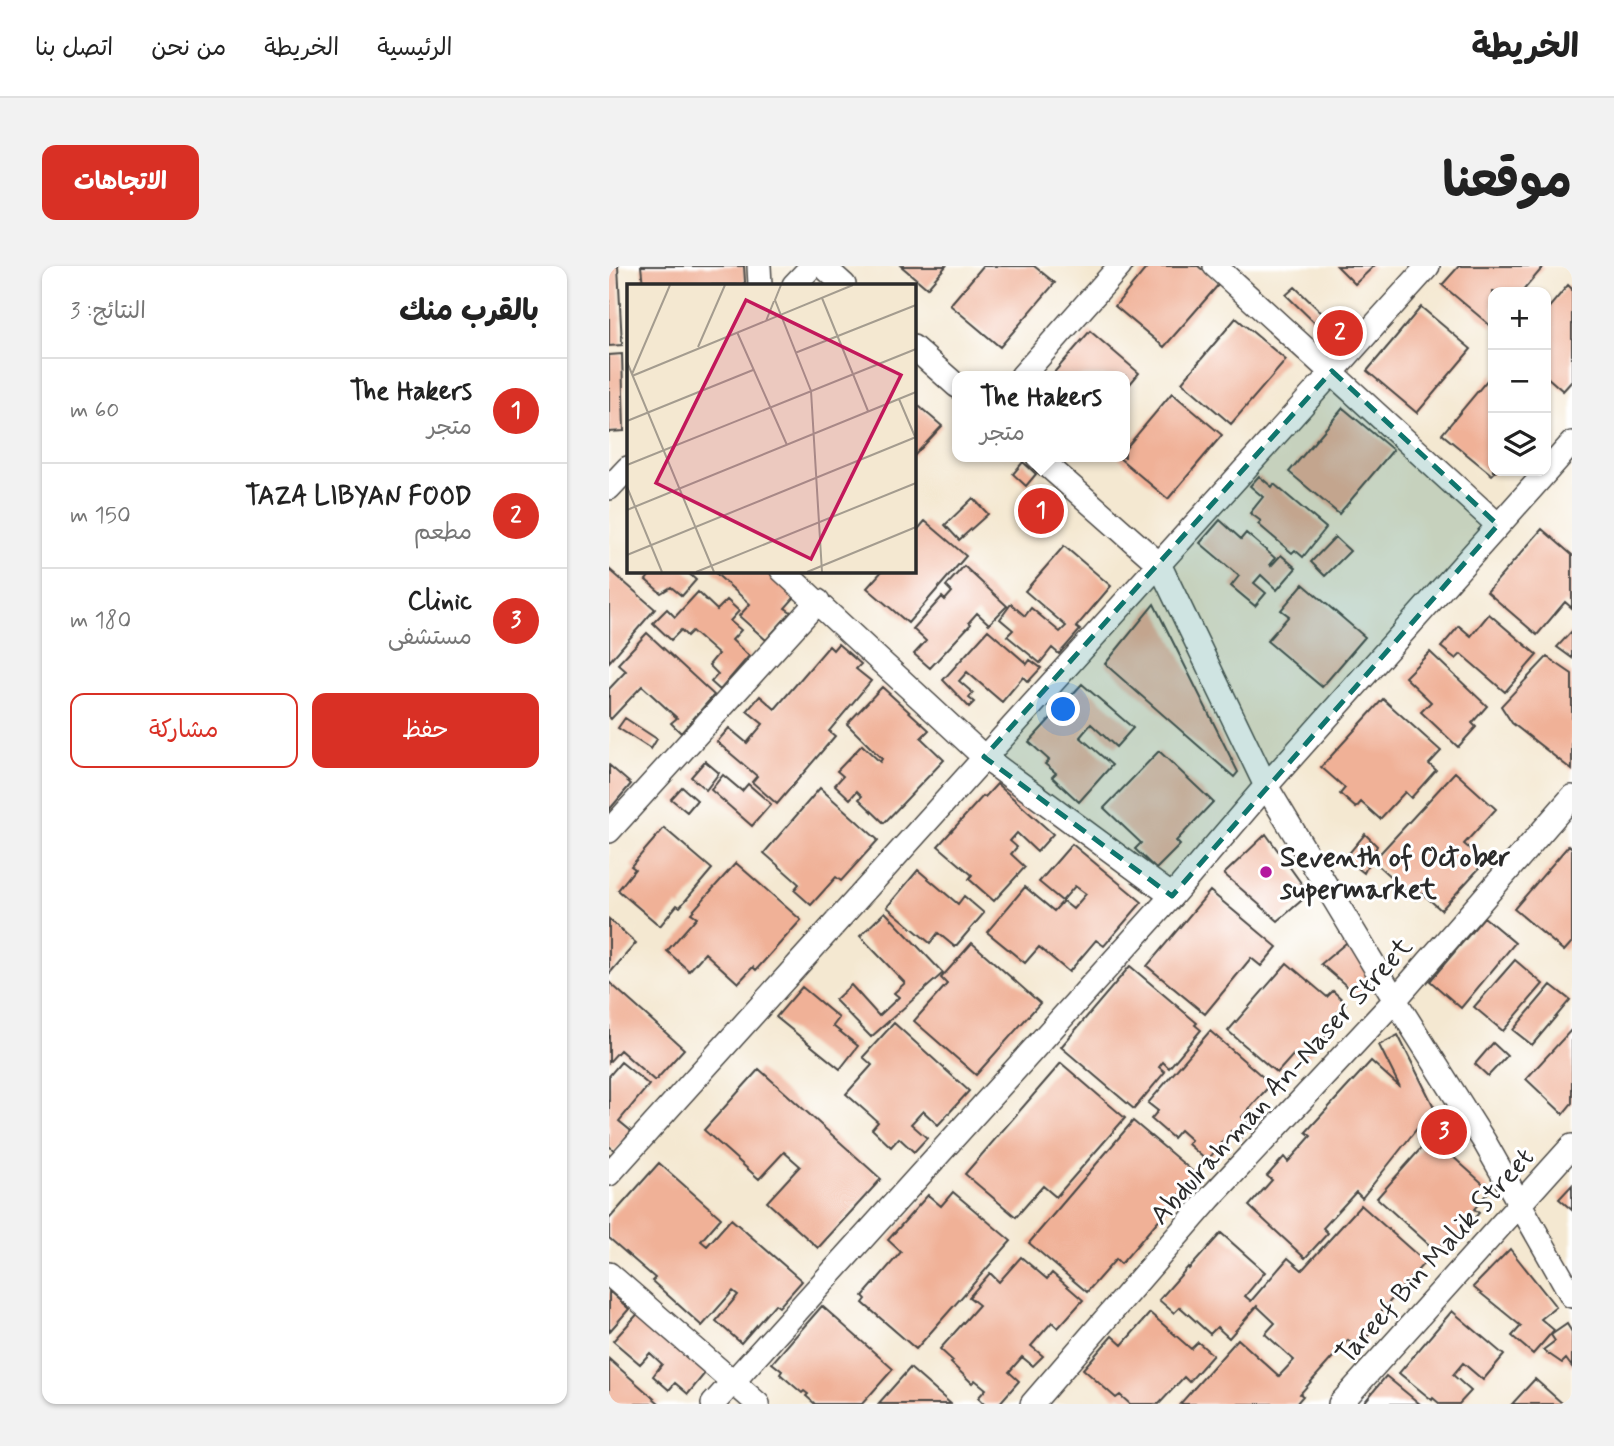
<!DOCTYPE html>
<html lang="ar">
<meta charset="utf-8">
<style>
body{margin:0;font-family:Mynerve,"Playpen Sans Arabic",sans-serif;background:#f2f2f2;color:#222;direction:rtl}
.controls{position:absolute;right:21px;top:21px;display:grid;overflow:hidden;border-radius:14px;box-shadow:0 2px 5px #0004}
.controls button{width:63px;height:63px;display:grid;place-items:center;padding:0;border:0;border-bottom:2px solid #e0e0e0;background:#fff;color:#222;font:35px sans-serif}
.you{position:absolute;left:455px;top:444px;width:24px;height:24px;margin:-18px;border:5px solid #fff;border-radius:50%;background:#1a73e8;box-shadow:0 0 0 10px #1a73e833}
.badge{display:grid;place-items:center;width:46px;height:46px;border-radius:50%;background:#d93025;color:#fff;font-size:23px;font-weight:700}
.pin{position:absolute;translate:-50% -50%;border:4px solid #fff;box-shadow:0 2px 7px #0006}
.popup{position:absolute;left:343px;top:105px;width:178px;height:91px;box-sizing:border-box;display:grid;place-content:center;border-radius:14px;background:#fff;filter:drop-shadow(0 2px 5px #0005);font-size:23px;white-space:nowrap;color:#767676}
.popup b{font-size:26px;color:#222}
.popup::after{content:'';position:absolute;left:50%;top:100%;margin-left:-14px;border:14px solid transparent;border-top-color:#fff}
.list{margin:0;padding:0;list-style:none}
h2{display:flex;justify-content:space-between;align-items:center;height:91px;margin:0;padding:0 28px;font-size:30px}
h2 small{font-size:23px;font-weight:400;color:#767676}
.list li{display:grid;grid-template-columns:46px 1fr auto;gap:21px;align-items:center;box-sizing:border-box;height:105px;padding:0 28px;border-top:2px solid #e0e0e0}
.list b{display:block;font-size:26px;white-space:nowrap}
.list p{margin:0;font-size:23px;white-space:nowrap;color:#767676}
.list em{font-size:23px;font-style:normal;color:#767676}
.actions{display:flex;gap:14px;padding:21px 28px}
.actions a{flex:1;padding:16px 0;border:2px solid #d93025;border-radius:14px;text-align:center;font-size:24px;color:#d93025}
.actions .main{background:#d93025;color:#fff}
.icon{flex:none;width:38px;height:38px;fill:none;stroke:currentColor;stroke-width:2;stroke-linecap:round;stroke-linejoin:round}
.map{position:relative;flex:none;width:963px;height:1138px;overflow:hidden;direction:ltr;border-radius:14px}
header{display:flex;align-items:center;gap:42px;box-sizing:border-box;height:98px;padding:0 35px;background:#fff;border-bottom:2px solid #e0e0e0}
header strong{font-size:33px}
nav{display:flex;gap:38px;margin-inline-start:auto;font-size:24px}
.intro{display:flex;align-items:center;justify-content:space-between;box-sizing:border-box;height:168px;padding:0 42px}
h1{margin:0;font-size:49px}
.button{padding:18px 32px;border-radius:14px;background:#d93025;color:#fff;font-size:24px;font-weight:700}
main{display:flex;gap:42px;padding:0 42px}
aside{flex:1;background:#fff;border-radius:14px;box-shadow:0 2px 5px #0004}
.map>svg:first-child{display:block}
</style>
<header>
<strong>الخريطة</strong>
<nav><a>الرئيسية</a><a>الخريطة</a><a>من نحن</a><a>اتصل بنا</a></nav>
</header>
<div class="intro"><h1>موقعنا</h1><a class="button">الاتجاهات</a></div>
<main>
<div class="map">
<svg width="963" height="1138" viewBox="0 0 963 1138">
<rect width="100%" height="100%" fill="#fff"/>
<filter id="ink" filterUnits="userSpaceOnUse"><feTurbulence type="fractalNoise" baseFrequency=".0143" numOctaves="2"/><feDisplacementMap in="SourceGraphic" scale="14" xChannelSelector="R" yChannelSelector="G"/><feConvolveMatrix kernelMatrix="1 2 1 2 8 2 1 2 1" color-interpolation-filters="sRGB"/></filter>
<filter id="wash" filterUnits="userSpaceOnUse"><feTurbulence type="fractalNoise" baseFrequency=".00686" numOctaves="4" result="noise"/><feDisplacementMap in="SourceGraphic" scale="28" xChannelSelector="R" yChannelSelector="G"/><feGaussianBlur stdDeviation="1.57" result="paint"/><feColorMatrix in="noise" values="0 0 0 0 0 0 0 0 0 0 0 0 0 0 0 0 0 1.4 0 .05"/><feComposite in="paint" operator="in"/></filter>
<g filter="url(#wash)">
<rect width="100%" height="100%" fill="#f4e8d1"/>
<g id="blocks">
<path fill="#f0b197" d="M0,0H9L13,79L0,80Z
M32,0H135L136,16L133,19H34Z
M292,0H337L318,22Z
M374,0H425L446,17L391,81L341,39Z
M539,0H589L610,18L555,81L506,40Z
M728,0H765L746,18Z
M850,0H935L913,26H884L883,61L833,19Z
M959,19L963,23V115L954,125L937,110V45Z
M686,21L718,52L710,61L677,29Z
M812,41L862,83L808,147L758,105Z
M627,52L677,94L622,158L573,116Z
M481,65L530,107L516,124V110H442Z
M13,88L15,165L0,166V89Z
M884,107V205H887L883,209L833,168Z
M563,127L613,169L559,233L509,191H516V183Z
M304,135L333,160L304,191Z
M734,142L784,184L730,248L680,206Z
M414,196L427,208L417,220L404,208Z
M650,210L663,221L665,218L717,262L694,291L686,284L683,287L649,258L652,255L641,247L654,231L641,220Z
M364,232L379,248L350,274L336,259Z
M611,254L632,273L637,267L666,292L661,298L662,300L672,289L687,302L668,324L652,309L645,317L657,327L646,340L622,320L630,310L591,277Z
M316,255L357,290L299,357L258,322L274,304H304V269Z
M933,263L963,289V342L956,336L928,369L878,326Z
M726,271L741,285L716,310L702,296Z
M455,280L502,320L467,361L471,364L450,388L443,382L431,397L398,370L404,364L391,353L402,338L416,350L422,342L451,366L457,360L416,325Z
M355,300L398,340L380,358L368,347L360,356L362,358L321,402L305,388L317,375L304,363L333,331L336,334L343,326L337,320Z
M0,303L46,343L0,396Z
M37,304H76L87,314L73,330L62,321L52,327L37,314L41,309Z
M103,304H169L192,324L176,342L182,346L157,374L130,350L141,338Z
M694,318L756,371L713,421L658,375L680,350L672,344Z
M89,326L108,344L118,334L130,345L121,355L132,364L123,374L140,390L111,424L102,416L109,408L100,399L109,388L83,365L78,370L72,364L62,374L44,357L58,343L66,351Z
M545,338L629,506L625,511L496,398Z
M880,348L928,389L896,426L852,388L847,393L832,381L850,360L862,370Z
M379,364L418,398L421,394L432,402L419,416L414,411L393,436L358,406L350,415L364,427L360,432L365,436L360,441L334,414Z
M963,365V392L948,381Z
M38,367L105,429L72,467L62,457L68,452L33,420L2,453L0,451V423L17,405L9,398Z
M229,378L252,398L247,403L262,415L220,465L226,470L168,538L143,516L148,510L108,476L120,462L138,477L154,458L138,445L151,430L166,443L220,380L224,384Z
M821,386L878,440L863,457L867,461L849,481L812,446L822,436L796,411Z
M938,391L963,408V504L903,457L892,440Z
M473,418L524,462L507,481L482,458L471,471L503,499L470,536L443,511L447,507L436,498L440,494L420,476Z
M273,421L320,464L312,472L335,494L275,557L250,533L253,530L248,525L241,533L226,519L234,510L228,505L253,479L271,496L273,493L238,458Z
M774,433L832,485L820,498L827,504L802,532L796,526L771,553L752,536L747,542L731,528L736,522L712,501Z
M16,452L48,473L42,483L9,462Z
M550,485L604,536L567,575L571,579L547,603L526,583L532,577L495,542Z
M96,495L110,507L97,524L82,511Z
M0,499L22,518L0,544Z
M846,506L887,543L855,578L876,596L832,644L813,627L807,634L764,595Z
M114,509L133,525L139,518L162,538L143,560L102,524Z
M388,518L444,568L428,586L408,567L401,575L408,581L402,588L416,601L385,635L360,613L363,609L329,580L374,530L376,531Z
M73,521L88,534L78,546L62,533Z
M211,522L269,574L232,615L227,611L202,639L185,624L190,618L155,587Z
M55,562L103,603L71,641L68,639L51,660L9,624L26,603L22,600Z
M657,568L700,628L669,655L615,608Z
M756,568L768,580L755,607L736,592Z
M463,578L533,636L495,680L487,674L460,706L430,681L416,697L378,666L416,621L445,645L454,635L464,643L477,628L466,620L453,635L430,616Z
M960,579L963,582V676L955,685L905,643Z
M127,597L192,654L147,704L144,701L129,717L96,687L80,705L58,685L88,651L82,647Z
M309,604L349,638L355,630L375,647L346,681L329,667L321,677L278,641Z
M601,625L668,681L652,700L642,692L596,748L538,700Z
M276,646L334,707L262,771L226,734L242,719L270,750L290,731L285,727L296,717L251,670Z
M875,651L906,677L852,742L821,715Z
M0,653L27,677L0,708Z
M743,672L770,711L748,729L712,698Z
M363,677L431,737L367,809L305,755L338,718L332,712Z
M906,694L934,718L894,765L865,741Z
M678,697L718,731L724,725L737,737L728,747L733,751L694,797L684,789L668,807L619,765Z
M521,700L588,757L586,759L592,764L560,802L554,796L550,801L556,806L525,843L452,781Z
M0,716L75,783L46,815L11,784L0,796Z
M942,719L961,734L923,779L904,764Z
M193,721L230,752L224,760L249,780L231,803L167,751Z
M285,757L360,825L329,859L314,845L302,858L318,872L305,886L290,872L282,881L263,863L269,856L237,828L263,799L254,791Z
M963,763V837L954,848L917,813Z
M601,765L662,818L633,851L642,859L631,873L622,865L598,895L579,878L582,874L571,864L564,872L542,853L549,845L539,837Z
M789,769L825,841L753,932L747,926L714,962L719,967L696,992L640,940L663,914L658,910L675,891L679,896L702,870L697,866L762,795L791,821L770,779Z
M884,777L898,790L879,810L866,798Z
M12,796L40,819L10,855L22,865L6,885L0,880V810Z
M452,797L516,852L447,931L434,920L407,951L356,908Z
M150,803L272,913L209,982L158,936L191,900L175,886L150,913L95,864Z
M524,855L588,909L512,998L507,993L478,1026L420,977Z
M822,871L881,924L865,943L870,947L842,979L837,974L827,985L768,932Z
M50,897L112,952L92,975L98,980L122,953L193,1015L170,1041L166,1038L132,1077L107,1055L129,1029L124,1025L93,1060L43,1015L46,1012L0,972V953Z
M963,919V944L950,933Z
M344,926L402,975L307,1083L254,1037L257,1033L254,1030L292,986L279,974L319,929L332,940Z
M752,939L816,996L767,1051L772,1055L748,1082L739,1074L691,1128L694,1130L687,1138H571L629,1073L670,1110L685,1094L656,1068L666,1057L648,1040L620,1072L608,1061L601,1068L571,1041L565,1047L550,1034L579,1001L580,1003L612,967L656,1006L636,1030L642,1035L679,992L693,1004Z
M901,983L947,1041L932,1053L945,1064L924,1088L903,1070L912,1060L864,1021Z
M412,991L438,1013L443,1007L474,1034L449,1062L443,1056L422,1080L434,1090L424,1100L413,1091L400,1106L410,1115L390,1138H375L369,1132L377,1123L366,1114L363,1117L342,1097L344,1095L331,1083L370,1039L360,1031L381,1007L390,1016Z
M0,1025L20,1043L0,1066Z
M213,1040L284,1103L253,1138H206L197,1130L199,1128L195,1125L193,1127L171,1108L173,1105L163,1097Z
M34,1042L101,1101L79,1128L66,1117L60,1124L44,1110L53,1098L41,1087L31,1098L4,1075Z
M843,1045L895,1089L874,1114L854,1097L844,1109L862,1125L850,1138H831L824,1132L823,1134L790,1107Z
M541,1047L582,1083L589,1076L604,1089L580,1116L575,1111L550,1138H521L511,1129L507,1132L474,1103L503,1070L513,1079Z
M958,1058L963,1066V1101L957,1093L953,1097L934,1084L946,1075L942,1069Z
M0,1093L51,1138H0Z
M301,1102L342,1138H269Z
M777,1110L811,1138H754Z
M926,1113L954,1138H903Z"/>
</g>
</g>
<g filter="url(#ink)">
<use href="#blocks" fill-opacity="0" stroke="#494744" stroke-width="2"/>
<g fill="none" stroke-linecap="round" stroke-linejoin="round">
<g stroke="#494744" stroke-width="26">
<path id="minor" d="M150,0L151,19
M214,0L235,19
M606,0L889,259
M185,19L203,0
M304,81L348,120
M413,110L511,0
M429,191L550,298L657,520L786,734L875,875L963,1030
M0,222L19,202
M173,304L375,491L563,630
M0,565L209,335
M0,908L819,0
M0,1008L149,1138
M104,1138L563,630L657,520L963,177
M423,1138L601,932L786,734L963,531
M731,1138L963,880"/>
</g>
<use href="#minor" stroke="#fff" stroke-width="23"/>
</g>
</g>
<path fill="#0f766e" fill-opacity="0.2" stroke="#0f766e" stroke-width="5" stroke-dasharray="14 9" stroke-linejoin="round" d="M723,105L889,259L563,630L375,491Z"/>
<circle fill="#b5179e" stroke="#fff" stroke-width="2.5" cx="657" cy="606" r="7"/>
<g text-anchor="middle" stroke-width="6" stroke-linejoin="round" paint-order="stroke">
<g font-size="28" font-weight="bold" fill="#2b2b2b" stroke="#fff" text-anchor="start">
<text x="671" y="600">Seventh of October<tspan x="671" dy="32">supermarket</tspan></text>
</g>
<g font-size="28" fill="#2b2b2b" stroke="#fff">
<text transform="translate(671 814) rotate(-48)" y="10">Abdulrahman An-Naser Street</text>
<text transform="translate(825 989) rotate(-48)" y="10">Tareef Bin Malik Street</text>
</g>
</g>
<g transform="translate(18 18)">
<rect width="289" height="289" fill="#f4e8d1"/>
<path fill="none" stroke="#a49c8f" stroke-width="2" d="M154,1L148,16L184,107L195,288M195,14L241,127M139,37L147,17M110,48L160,161M71,63L98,1M168,69L289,21M0,78L87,288M5,90L43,1M5,92L226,1M272,115L289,155M0,137L126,86M0,181L289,65M0,203L35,288M0,226L289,108M0,271L289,153M69,288L289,199M180,288L289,243"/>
<path fill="#c2185b" fill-opacity="0.15" stroke="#c2185b" stroke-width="3.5" d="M119,16L274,91L184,275L29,199Z"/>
<rect width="289" height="289" fill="none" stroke="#2b2b2b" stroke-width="3.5"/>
</g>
</svg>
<div class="controls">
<button>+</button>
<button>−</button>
<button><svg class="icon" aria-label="layers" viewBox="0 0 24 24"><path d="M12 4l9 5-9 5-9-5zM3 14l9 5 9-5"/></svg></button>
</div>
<div class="you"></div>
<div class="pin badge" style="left:432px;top:245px">1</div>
<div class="popup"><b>The Hakers</b>متجر</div>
<div class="pin badge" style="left:731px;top:67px">2</div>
<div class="pin badge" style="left:835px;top:866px">3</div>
</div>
<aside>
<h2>بالقرب منك<small>النتائج: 3</small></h2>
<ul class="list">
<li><span class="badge">1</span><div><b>The Hakers</b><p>متجر</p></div><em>60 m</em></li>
<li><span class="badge">2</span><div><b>TAZA LIBYAN FOOD</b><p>مطعم</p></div><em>150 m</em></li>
<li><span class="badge">3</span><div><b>Clinic</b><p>مستشفى</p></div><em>180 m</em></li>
</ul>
<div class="actions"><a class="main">حفظ</a><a>مشاركة</a></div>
</aside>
</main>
